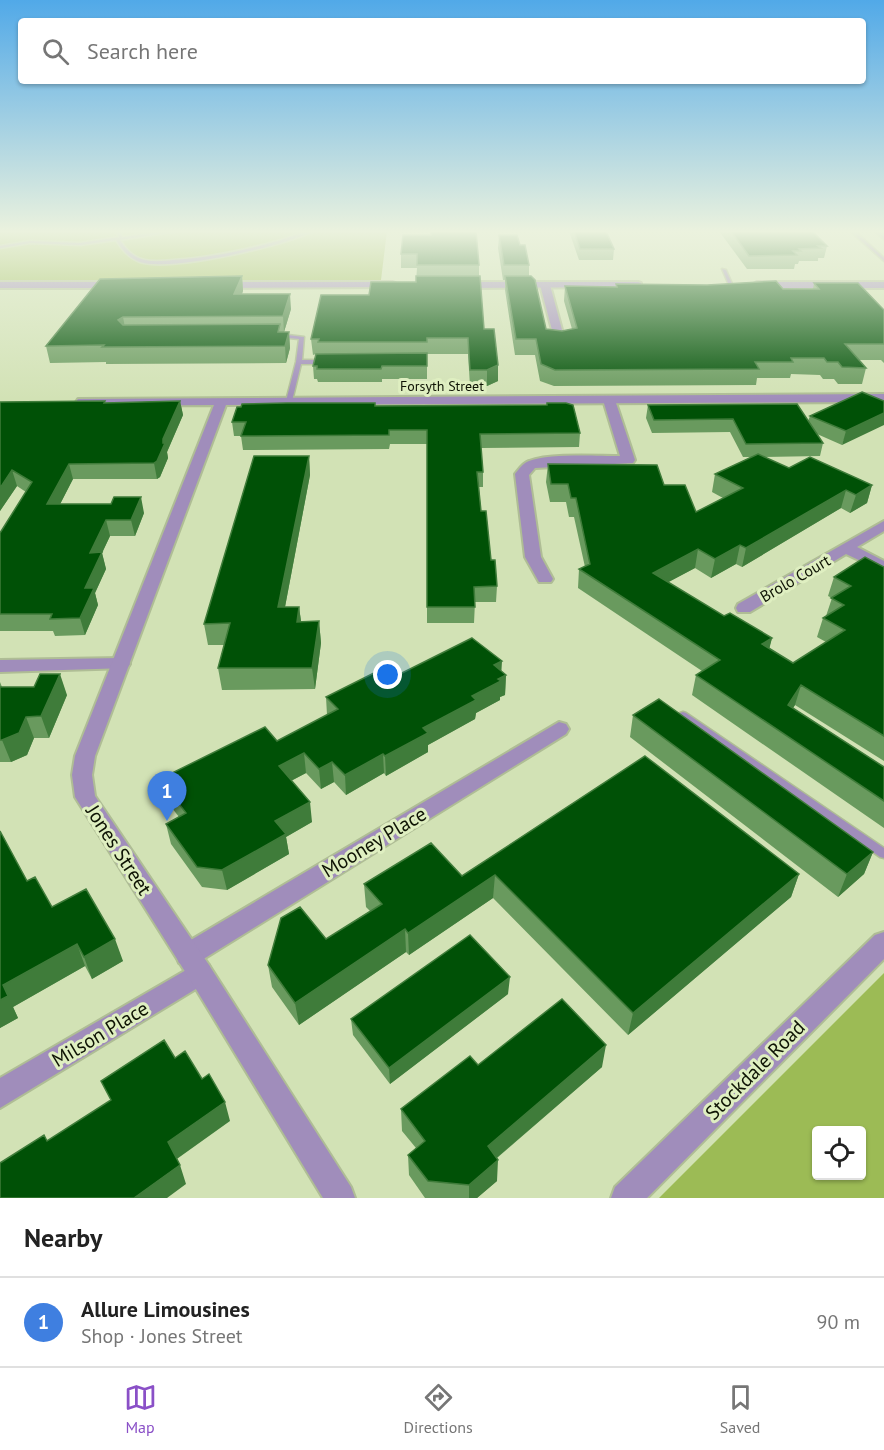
<!DOCTYPE html>
<meta charset="utf-8">
<style>
body{margin:0;font-family:"PT Sans",sans-serif;background:#f2f2f2;color:#222}
.controls{position:absolute;right:18px;bottom:18px;display:grid;overflow:hidden;border-radius:6px;box-shadow:0 2px 4px #0004}
.controls button{width:54px;height:54px;display:grid;place-items:center;padding:0;border:0;border-bottom:2px solid #e0e0e0;background:#fff;color:#222;font:30px sans-serif}
.you{position:absolute;left:388px;top:675px;width:21px;height:21px;margin:-15px;border:4px solid #fff;border-radius:50%;background:#1a73e8;box-shadow:0 0 0 9px #1a73e833}
.badge{display:grid;place-items:center;width:39px;height:39px;border-radius:50%;background:#8a50c7;color:#fff;font-size:20px;font-weight:700}
.pin{position:absolute;translate:-50% -50px;filter:drop-shadow(0 2px 3px #0008)}
.pin::after{content:'';position:absolute;top:32px;width:21px;height:18px;background:inherit;clip-path:polygon(0 0,100% 0,50% 100%)}
.list{margin:0;padding:0;list-style:none}
h2{display:flex;justify-content:space-between;align-items:center;height:78px;margin:0;padding:0 24px;font-size:26px}
h2 small{font-size:20px;font-weight:400;color:#767676}
.list li{display:grid;grid-template-columns:39px 1fr auto;gap:18px;align-items:center;box-sizing:border-box;height:90px;padding:0 24px;border-top:2px solid #e0e0e0}
.list b{display:block;font-size:22px;white-space:nowrap}
.list p{margin:0;font-size:20px;white-space:nowrap;color:#767676}
.list em{font-size:20px;font-style:normal;color:#767676}
.icon{flex:none;width:33px;height:33px;fill:none;stroke:currentColor;stroke-width:2;stroke-linecap:round;stroke-linejoin:round}
.map{position:relative;flex:none;width:884px;height:1198px;overflow:hidden}
.search{position:absolute;background:#fff;box-shadow:0 2px 4px #0004;left:18px;right:18px;top:18px;height:66px;display:flex;align-items:center;gap:15px;box-sizing:border-box;padding:0 21px;border-radius:6px;color:#767676;font-size:22px}
.sheet{height:168px;background:#fff}
nav{display:flex;justify-content:space-around;align-items:center;box-sizing:border-box;height:84px;border-top:2px solid #e0e0e0;background:#fff;font-size:16px;color:#767676}
nav a{display:grid;justify-items:center;gap:3px}
nav .on{color:#8a50c7}
.map>svg:first-child{display:block}
</style>
<div class="map">
<svg width="884" height="1198" viewBox="0 0 884 1198">
<rect width="100%" height="100%" fill="#d2e2b5"/>
<path fill="#9cbb55" fill-rule="evenodd" d="M0,231H387L381,280H0Z
M884,973V1198H659ZM816,1130H862V1176H816Z"/>
<g fill="none" stroke-linecap="round" stroke-linejoin="round">
<g stroke="#afbd95" stroke-width="3">
<path id="service" d="M115,231H119L123,237L165,231H178L120,240C126,250 134,258 145,260C154,262 164,261 173,260C207,258 241,251 274,242C287,239 301,231 314,231C284,246 171,272 140,262C129,258 122,250 116,240L80,245L30,243L0,248V246L30,241L80,243L119,237Z
M850,231H855L884,258V261Z
M874,231H879L884,236V239Z
M722,269L726,270L733,286L729,285Z
M280,334L304,337L302,360H326L329,362L326,364H301L292,401L289,403L286,401L296,362L299,339L278,337V335Z
M683,712L686,713L884,848V858L880,857L680,717L678,715L680,713Z"/>
</g>
<g stroke="#afbd95" stroke-width="4">
<path id="minor" d="M545,282L550,285L565,341L564,343L560,344L555,341L540,285Z
M609,396L615,400L635,460L633,463L535,468L529,475L541,557L553,579L551,582H539L525,557L515,474C519,469 523,463 529,461C550,453 596,456 620,456L603,400Z
M884,521V531L857,547L884,561V572L846,554L750,612H738L736,608L738,604Z
M121,658L127,660L130,664L127,668L0,672V660Z
M559,722L566,724L569,729L566,734L197,963L188,966L179,963L176,955L179,947Z
M200,962L209,965L212,973L209,981L0,1108V1078Z"/>
</g>
<g stroke="#afbd95" stroke-width="4">
<path id="tertiary" d="M0,282H116L121,285L116,288H0Z
M392,282L395,283V287L220,288L215,285L220,282Z
M638,282L641,283V287L460,288L455,285L460,282Z
M884,282V288H757L752,285L757,282Z
M884,394V402L226,405L95,756L92,775L95,796L209,965L351,1187L355,1198H323L191,981L75,797L72,775L75,756L214,405L82,406L76,402L78,399Z
M884,932V959L647,1198H611L615,1187L875,935Z"/>
</g>
<use href="#service" fill="#a08dbb" fill-rule="evenodd"/>
<use href="#minor" fill="#a08dbb" fill-rule="evenodd"/>
<use href="#tertiary" fill="#a08dbb" fill-rule="evenodd"/>
</g>
<path fill="#699a5e" d="M569,231H606L614,249L613,260H579Z
M719,231H812L827,246L824,258H818V261H799L798,264H795L794,269H747Z
M403,235L479,265V276L484,329L498,381L487,386H470L468,354H427V379H382V382H318L317,379H314L313,366L316,354L313,355L311,339L369,295L416,282L417,268H401V254Z
M499,235L520,245L529,265V276L546,329L562,331L572,329L564,301L565,286L616,287V284L813,289L814,283L884,310V363L881,360H859L866,368L862,384H838L834,379H823L820,375L791,374L790,378H757L756,385L554,386L540,381L535,355H515L505,290V280H503L498,248Z
M242,276L243,291L242,294L291,309L284,332H289L290,348L286,363L106,364V362L50,363L46,346L100,279Z
M862,392L842,445L817,434L823,443L820,456L764,457L789,468L872,485L867,503L850,513L841,508L742,567L736,564L711,578L695,568L668,582L724,616L772,638L769,648L793,663L826,642L817,637L823,618L826,616L832,598L828,596L834,577L884,567V761L795,705L793,708L884,767V828L692,695L696,675L702,671L578,588L579,569L585,567L574,517H569L566,502H550L546,482L548,464L664,485L696,512L723,498L712,492L715,474L752,457H743L730,432L652,433L646,418L648,405L808,421L810,416Z
M180,401L183,415L167,452L168,458L160,477L157,479H73L60,504L144,513L135,536H110L102,553L106,569L95,593L98,605L85,635L55,636L53,631H0V533L26,492L17,486L0,511V402L105,403Z
M376,406L580,433L579,447L481,448L483,472V487H479L481,511L497,586L496,602H475L474,623H427V444H390L389,449L243,450L241,436H234L232,422Z
M309,456L310,475L285,607H299L301,621H319L321,643L315,689L222,690L218,668L225,645H208L204,624Z
M501,672L506,675L505,695L500,697V700L476,713L475,719L428,745V752L386,776L384,773L346,795L334,782L321,789L306,773L291,781L312,822L286,837L289,854L227,890L202,887L171,844L166,824L179,817L165,799L160,779L277,741L327,715L326,697L390,679Z
M0,682L2,687L67,695L49,738H34L27,755L11,762H0Z
M633,715L873,852L864,874L838,897L630,737Z
M0,831L27,881L52,907L123,961L92,979L85,966L13,1007L18,1018L0,1028Z
M799,874L791,897L628,1035L493,898L409,955L406,952L299,1025L272,987L268,965L326,939L370,911L366,907L364,884L462,876Z
M508,994L390,1084L353,1035L351,1019Z
M478,1065L602,1067L497,1158V1181L477,1198H425L409,1175L408,1155L416,1148L402,1131L401,1109Z"/>
<path fill="#3f7c3a" d="M242,276L243,291L236,309L234,294Z
M290,294L291,309L284,332L283,316Z
M123,317L126,333L118,320Z
M289,332L290,348L286,363L285,346Z
M498,365V381L487,386V370Z
M180,401L183,415L167,452L168,458L160,477L157,479L154,463L163,443V439Z
M884,413V425L842,445L846,431Z
M309,456L310,475L281,628L278,607Z
M69,464L73,479L52,520L47,504Z
M12,470L17,486L0,511V488Z
M872,485L867,503L850,513L856,495Z
M846,490L841,508L742,567L746,548Z
M141,497L144,513L135,536L131,520Z
M106,520L110,536L102,553L106,569L95,593L98,605L85,635L80,618L90,553Z
M740,545L736,564L711,578L715,559Z
M698,549L695,568L650,592L653,573Z
M299,607L302,628L297,622Z
M319,621L321,643L315,689L312,668Z
M772,638L767,658L762,644Z
M502,661L501,678L506,675L505,695L500,697V700L476,713L475,719L428,745V752L386,776L385,756L423,728L472,696L494,665Z
M60,674L67,695L49,738L41,716Z
M801,685L795,705L782,725L788,705Z
M26,717L34,738L27,755L11,762L2,740Z
M304,753L306,773L281,786L279,766Z
M383,754L384,773L346,795L345,775Z
M332,762L334,782L321,789L319,769Z
M310,802L312,822L286,837L289,854L227,890L222,870L275,821Z
M873,852L864,874L838,897L847,874Z
M799,874L791,897L628,1035L633,1013Z
M495,875L493,898L409,955L408,933Z
M405,929L406,952L299,1025L295,1003Z
M115,939L123,961L92,979L84,957Z
M77,944L85,966L13,1007L18,1018L0,1028V1000L3,985Z
M510,977L508,994L390,1084L389,1068Z
M606,1045L602,1067L486,1167L488,1146Z
M225,1102L230,1121L174,1161L168,1142Z
M498,1160L497,1181L477,1198H469V1185Z
M180,1165L186,1184L167,1198H134Z"/>
<path fill="#005106" stroke="#3f7c3a" stroke-width="1.5" d="M431,231H476L479,265H417V254H401L403,235H431Z
M574,231H606L614,249H580Z
M731,231H812L827,246H818L821,248L799,249L801,251H793L797,255L749,256Z
M499,235H517L520,245H525L529,265H504Z
M242,276L234,294H290L283,316L123,317L118,320L123,325L280,324L278,332H289L285,346L102,347L104,345L46,346L100,279Z
M416,276H480L484,329H494L498,365L487,370H470L468,338H427V342H318L319,339H311L321,295H369L371,282H416Z
M505,276H531L535,280L546,329L562,331L577,328L565,286L617,287L616,284L707,285L776,281L783,289H819L814,283H858L884,310V344H845L866,368L842,367L838,362H827L824,358H791L793,362H755L759,369L555,370L541,364L536,339H516Z
M427,353V366H382L381,369H317V366H313L316,354Z
M862,392L884,401V413L846,431L810,416Z
M105,401L104,403L180,401L163,439V443H165L157,461L154,463L69,464L47,504H111L114,497H141L131,520H106L90,553L102,552L85,588H94L80,618L50,619L52,614H0V533L32,482L12,470L0,488V402Z
M287,403H375V406L547,405V403H566L573,405L580,433L480,434L483,472H477L481,511H486L491,560H495L497,586L474,587L475,607H427V430H389V435L241,436L246,422H232L237,407H241L242,404Z
M797,404L823,443L746,444L733,419L654,420L648,405Z
M758,454L789,468L810,457L872,485L856,495L846,490L746,548L740,545L715,559L698,549L653,573L724,616L730,613L772,638L762,644L793,663L845,630L823,618L844,605L831,598L851,586L834,577L865,557L884,567V736L801,685L788,705L884,767V801L696,675L720,660L579,569L590,564L576,498H571L568,484H551L548,464L657,465L664,485H685L696,512L743,488L715,474Z
M254,456H309L278,607H299L297,622L319,621L312,668H218L230,623L204,624Z
M472,638L502,661L494,665L506,675L498,679L501,681L472,696L476,700L423,728L428,733L385,756L383,754L345,775L332,762L319,769L304,753L279,766L310,802L275,821L286,834L222,870L197,867L166,824L186,813L160,779L265,727L277,741L338,709L326,697L380,670L390,679Z
M40,674H60L41,716L26,717L19,733L2,740H0V687H34Z
M659,699L873,852L847,874L633,715Z
M645,756L799,874L633,1013L495,875L408,933L405,929L295,1003L268,965L281,918L300,907L326,939L382,904L364,884L431,843L462,876Z
M0,831L27,881L35,877L52,907L86,889L115,939L84,957L77,944L3,985L8,996L0,1000Z
M470,935L510,977L389,1068L351,1019Z
M562,999L606,1045L488,1146L498,1160L469,1185L428,1181L408,1155L425,1141L401,1109L470,1056L478,1065Z
M164,1040L175,1058L185,1051L202,1079L209,1074L225,1102L168,1142L180,1165L134,1198H0V1163L44,1135L47,1141L111,1100L101,1081Z"/>
<linearGradient id="sky" x2="0" y2="1"><stop stop-color="#51a9e8"/><stop offset="0.58" stop-color="#ebf2de"/><stop offset="1" stop-color="#ebf2de" stop-opacity="0"/></linearGradient>
<rect width="884" height="399" fill="url(#sky)"/>
<g text-anchor="middle" stroke-width="6" stroke-linejoin="round" paint-order="stroke">
<g font-size="14" fill="#0e1304" stroke="#dfefc1">
<text x="442" y="391">Forsyth Street</text>
</g>
<g font-size="16" fill="#0e1304" stroke="#dfefc1">
<text transform="translate(795 578) rotate(-30)" y="6">Brolo Court</text>
</g>
<g font-size="20" fill="#0e1304" stroke="#dfefc1">
<text transform="translate(374 842) rotate(-31)" y="7">Mooney Place</text>
<text transform="translate(119 850) rotate(57)" y="7">Jones Street</text>
<text transform="translate(100 1034) rotate(-31)" y="7">Milson Place</text>
<text transform="translate(755 1070) rotate(-45)" y="7">Stockdale Road</text>
</g>
</g>
</svg>
<div class="controls">
<button><svg class="icon" aria-label="locate" viewBox="0 0 24 24"><circle cx="12" cy="12" r="6"/><path d="M12 2v4M12 18v4M2 12h4M18 12h4"/></svg></button>
</div>
<div class="you"></div>
<div class="pin badge" style="left:167px;top:821px;background:#3f7fe0">1</div>
<div class="search"><svg class="icon" aria-label="search" viewBox="0 0 24 24"><circle cx="10" cy="10" r="6"/><path d="M15 15l6 6"/></svg>Search here</div>
</div>
<section class="sheet">
<h2>Nearby<small></small></h2>
<ul class="list">
<li><span class="badge" style="background:#3f7fe0">1</span><div><b>Allure Limousines</b><p>Shop · Jones Street</p></div><em>90 m</em></li>
</ul>
</section>
<nav>
<a class="on"><svg class="icon" aria-label="map" viewBox="0 0 24 24"><path d="M3 6l6-2 6 2 6-2v14l-6 2-6-2-6 2zM9 4v14M15 6v14"/></svg>Map</a>
<a><svg class="icon" aria-label="directions" viewBox="0 0 24 24"><path d="M12 3l9 9-9 9-9-9zM9 14v-3h6M13 9l2 2-2 2"/></svg>Directions</a>
<a><svg class="icon" aria-label="saved" viewBox="0 0 24 24"><path d="M7 4h10v16l-5-4-5 4z"/></svg>Saved</a>
</nav>
